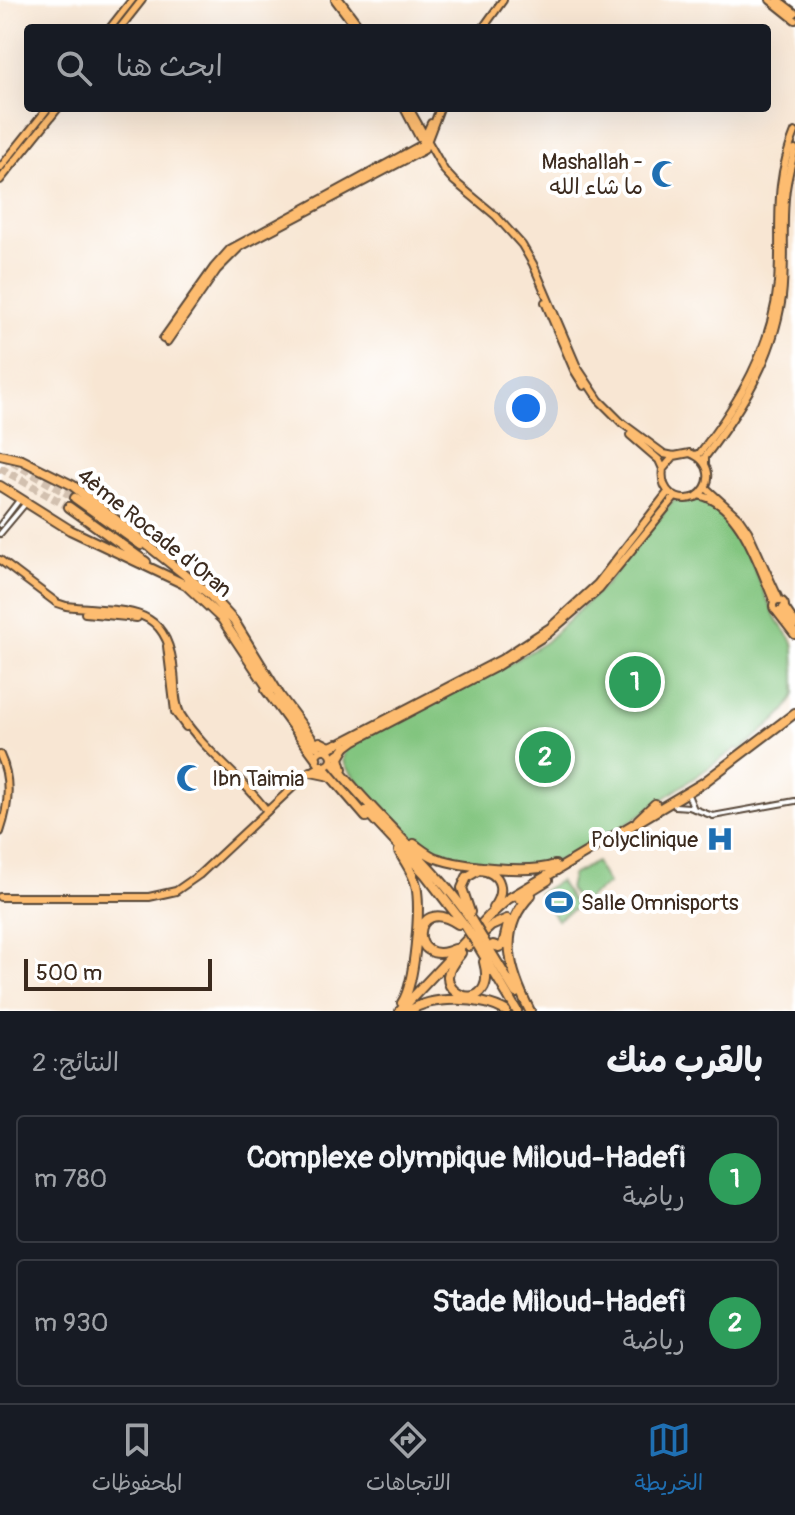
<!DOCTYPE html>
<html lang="ar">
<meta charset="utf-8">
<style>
body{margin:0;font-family:Pangolin,"Playpen Sans Arabic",sans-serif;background:#242831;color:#f1f3f6;direction:rtl}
.scale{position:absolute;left:24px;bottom:20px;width:188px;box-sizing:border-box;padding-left:8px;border:4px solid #3b2a1e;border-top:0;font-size:22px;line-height:28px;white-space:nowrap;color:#3b2a1e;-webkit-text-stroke:6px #fff;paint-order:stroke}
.you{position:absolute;left:526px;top:408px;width:28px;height:28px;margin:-20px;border:6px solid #fff;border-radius:50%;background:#1a73e8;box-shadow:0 0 0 12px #1a73e833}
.badge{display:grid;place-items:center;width:52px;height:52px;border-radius:50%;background:#1f6fb2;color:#fff;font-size:26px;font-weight:700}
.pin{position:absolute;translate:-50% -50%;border:4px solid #fff;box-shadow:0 2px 8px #0006}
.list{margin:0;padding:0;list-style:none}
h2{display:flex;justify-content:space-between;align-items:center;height:104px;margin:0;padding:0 32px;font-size:34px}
h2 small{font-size:26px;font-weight:400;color:#9ea1a6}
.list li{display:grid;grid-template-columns:52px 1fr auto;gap:24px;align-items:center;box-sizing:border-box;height:128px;margin:0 16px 16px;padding:0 16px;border:2px solid #363941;border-radius:8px}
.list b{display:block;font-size:30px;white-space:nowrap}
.list p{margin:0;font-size:26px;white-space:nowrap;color:#9ea1a6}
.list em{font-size:26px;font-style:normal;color:#9ea1a6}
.icon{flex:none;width:44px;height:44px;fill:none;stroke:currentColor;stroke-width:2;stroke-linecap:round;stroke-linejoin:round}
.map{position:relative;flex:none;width:795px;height:1011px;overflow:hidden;direction:ltr}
.search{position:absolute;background:#171b24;box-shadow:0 8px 32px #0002;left:24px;right:24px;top:24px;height:88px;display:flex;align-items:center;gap:20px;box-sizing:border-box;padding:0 28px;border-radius:8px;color:#9ea1a6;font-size:30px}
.sheet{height:392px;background:#171b24}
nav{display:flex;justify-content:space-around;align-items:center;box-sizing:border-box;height:112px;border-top:2px solid #363941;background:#171b24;font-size:22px;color:#9ea1a6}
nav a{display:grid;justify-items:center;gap:4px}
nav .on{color:#1f6fb2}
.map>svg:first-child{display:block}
</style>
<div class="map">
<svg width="795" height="1011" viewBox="0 0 795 1011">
<rect width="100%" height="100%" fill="#fff"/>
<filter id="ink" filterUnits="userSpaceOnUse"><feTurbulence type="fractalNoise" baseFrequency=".0125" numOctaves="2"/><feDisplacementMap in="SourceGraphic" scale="16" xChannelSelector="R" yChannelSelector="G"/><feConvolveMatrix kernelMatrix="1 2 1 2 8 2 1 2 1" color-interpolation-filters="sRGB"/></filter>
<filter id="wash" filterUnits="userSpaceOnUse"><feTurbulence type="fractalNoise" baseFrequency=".006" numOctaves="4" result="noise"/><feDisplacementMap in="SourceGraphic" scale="32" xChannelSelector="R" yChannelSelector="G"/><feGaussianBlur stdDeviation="1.8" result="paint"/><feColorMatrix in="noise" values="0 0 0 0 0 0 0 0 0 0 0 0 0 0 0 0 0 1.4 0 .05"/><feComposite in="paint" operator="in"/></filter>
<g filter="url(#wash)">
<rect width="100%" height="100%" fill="#f8e6d3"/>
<path fill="#82c57f" stroke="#5e784e" stroke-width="2" d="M705,497C749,533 751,570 776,618C780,627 790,634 793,643C795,655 795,680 795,693C792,711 754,738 740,750L737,748L630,822L586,848L577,849C558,875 455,866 429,852C395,834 370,795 346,767L343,761L344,751L367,735L502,668L546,642L606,584L673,501Z
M596,862L608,884L579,904L569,889L572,875Z
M559,881L576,907L557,920L539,893Z"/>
</g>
<g filter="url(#ink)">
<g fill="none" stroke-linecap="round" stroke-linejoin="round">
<path stroke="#d2c0af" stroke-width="8" stroke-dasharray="8 4" stroke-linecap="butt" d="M2,456L75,498
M0,468L69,507
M317,746L333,763
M313,749L329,768"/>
<g stroke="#574639" stroke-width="8">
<path id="minor" d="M0,525L20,499
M0,534L26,503
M689,797L694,809
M675,806L689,807L713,816L795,801"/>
</g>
<g stroke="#574639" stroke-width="10">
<path id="major" d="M335,0L356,28
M340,0L361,28
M770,0L795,20
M778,0L795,13
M110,28L132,0
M120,28L142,0
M483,28L503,0
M404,108L419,137
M409,108L444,170L454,181L496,216L522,245L533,264L577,367L599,400L622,423L664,454L674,456L690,453C711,461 715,484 696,497C675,504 660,490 663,469L674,456
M0,168L48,108
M0,180L58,108
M545,302L574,370L584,386
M163,339L214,267L230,249L421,145L431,123
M167,342L217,270L240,247L424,150L440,108
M630,435L659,460L663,469
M695,455L700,453C739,402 772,349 778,283C782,227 772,187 795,132
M705,464V457C742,408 773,359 782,297C786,264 782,231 785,198C786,181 791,165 795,149
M706,488L739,518L748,531L779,599
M699,495C741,504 759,568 774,602
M0,560L57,603L66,606C123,613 168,600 174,673C176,687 174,703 181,715C204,751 242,777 267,811
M773 606a6 6 0 1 1 12 0a6 6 0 1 1-12 0Z
M85,613L137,618
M167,646L175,712L186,727
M316 758a8 8 0 1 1 16 0a8 8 0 1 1-16 0Z
M326,750L501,659L550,627L597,584L668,492
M0,755C12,780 9,806 0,832
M332,758L355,741L495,668L547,635L599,590L675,497
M0,897H149L176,891L199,875L307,774L321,766"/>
</g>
<g stroke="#574639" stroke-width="12">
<path id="highway" d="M0,455L22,460L72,485L209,594L234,621L280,696L317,746
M0,486L70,530L186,585L222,619L270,691
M75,498L141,545
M69,507L146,562
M784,608L795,624
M778,612L795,634
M266,690L316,758
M320,742L330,747L337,744
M333,763C377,819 432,862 472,921
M322,766L366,817
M342,769L339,758L346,746
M311,772L330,776
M366,811L425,874L466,927
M638,820L655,804
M414,844C421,849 428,855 436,858C462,867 529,874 555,865
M399,851C405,863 413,872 416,885C421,908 415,984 402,1003
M519,898L548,880
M470,912L462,888L467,877L479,870C503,872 505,892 493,908
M483,939L516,993
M477,944L517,1011
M469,946L491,926L507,919L508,924L503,945L499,947L493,945
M455,949C407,971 411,892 458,924
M461,953C456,960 449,967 448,976C447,1002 497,1009 484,962
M400,1011L489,916L508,899L703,783L795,713
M409,1011C433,995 481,997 506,1011
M530,1011C510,972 496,930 531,895"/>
</g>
<use href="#minor" stroke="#fff" stroke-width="4"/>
<use href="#major" stroke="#fdbc6f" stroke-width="6"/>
<use href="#highway" stroke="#fdbc6f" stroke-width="8"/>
<g stroke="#574639" stroke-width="12" stroke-linecap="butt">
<path id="highway-bridge" d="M472,921L483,939
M466,927L477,944"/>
</g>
<use href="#highway-bridge" stroke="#fdbc6f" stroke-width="8"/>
</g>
</g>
<defs>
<g id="mosque-bare" transform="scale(2.16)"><path d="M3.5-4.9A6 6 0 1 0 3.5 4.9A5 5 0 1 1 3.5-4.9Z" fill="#1f6fb2" stroke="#fff" stroke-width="2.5" paint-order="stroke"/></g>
<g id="hospital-bare" transform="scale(2.16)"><path d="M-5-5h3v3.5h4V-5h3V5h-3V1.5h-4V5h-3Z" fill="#1f6fb2" stroke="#fff" stroke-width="2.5" paint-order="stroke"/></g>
<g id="stadium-bare" transform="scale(2.16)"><path d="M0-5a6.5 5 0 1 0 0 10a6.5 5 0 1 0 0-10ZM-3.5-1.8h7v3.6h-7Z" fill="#1f6fb2" stroke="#fff" stroke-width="2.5" paint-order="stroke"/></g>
</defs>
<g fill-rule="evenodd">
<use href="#mosque-bare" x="665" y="174"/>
<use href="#mosque-bare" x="190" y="778"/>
<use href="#hospital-bare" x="720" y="839"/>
<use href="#stadium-bare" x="559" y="902"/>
</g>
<g text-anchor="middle" stroke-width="8" stroke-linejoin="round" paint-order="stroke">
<g font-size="22" fill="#3b2a1e" stroke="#fff" text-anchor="end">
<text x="643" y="169">Mashallah -<tspan x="643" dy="25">ما شاء الله</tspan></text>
<text x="212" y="786" text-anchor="start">Ibn Taimia</text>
<text x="698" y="847">Polyclinique</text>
<text x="581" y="910" text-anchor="start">Salle Omnisports</text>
</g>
<g font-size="22" fill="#3b2a1e" stroke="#fff">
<text transform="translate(155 532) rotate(39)" y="8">4ème Rocade d'Oran</text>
</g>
</g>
</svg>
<div class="scale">500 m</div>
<div class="you"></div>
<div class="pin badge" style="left:635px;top:682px;background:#2e9e5b">1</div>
<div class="pin badge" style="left:545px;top:757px;background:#2e9e5b">2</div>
<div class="search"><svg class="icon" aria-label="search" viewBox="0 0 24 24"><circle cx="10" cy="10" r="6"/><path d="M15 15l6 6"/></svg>ابحث هنا</div>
</div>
<section class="sheet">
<h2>بالقرب منك<small>النتائج: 2</small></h2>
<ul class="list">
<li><span class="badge" style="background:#2e9e5b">1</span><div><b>Complexe olympique Miloud-Hadefi</b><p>رياضة</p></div><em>780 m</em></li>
<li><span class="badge" style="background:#2e9e5b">2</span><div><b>Stade Miloud-Hadefi</b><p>رياضة</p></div><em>930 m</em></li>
</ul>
</section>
<nav>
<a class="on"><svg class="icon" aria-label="map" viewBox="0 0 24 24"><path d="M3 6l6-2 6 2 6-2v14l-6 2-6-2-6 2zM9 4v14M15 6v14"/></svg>الخريطة</a>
<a><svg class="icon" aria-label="directions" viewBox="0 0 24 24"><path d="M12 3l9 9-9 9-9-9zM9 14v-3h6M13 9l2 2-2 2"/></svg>الاتجاهات</a>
<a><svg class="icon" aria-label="saved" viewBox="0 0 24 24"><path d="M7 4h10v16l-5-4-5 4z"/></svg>المحفوظات</a>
</nav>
